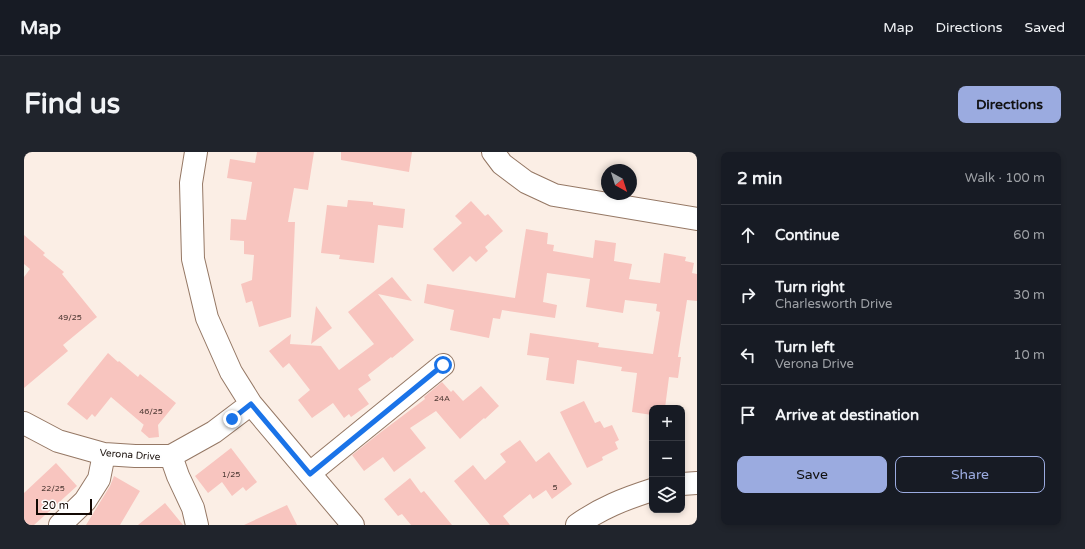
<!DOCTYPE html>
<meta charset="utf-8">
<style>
body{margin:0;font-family:"Varela Round",sans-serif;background:#20242c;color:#f1f3f6}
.controls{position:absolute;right:12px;bottom:12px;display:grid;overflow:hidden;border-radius:8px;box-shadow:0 2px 6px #0003}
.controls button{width:36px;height:36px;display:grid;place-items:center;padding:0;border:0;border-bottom:1px solid #363941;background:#171b24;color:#f1f3f6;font:20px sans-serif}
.compass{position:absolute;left:577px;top:12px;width:36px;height:36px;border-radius:50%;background:#171b24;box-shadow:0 2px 6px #0003;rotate:141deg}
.scale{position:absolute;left:12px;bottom:10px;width:56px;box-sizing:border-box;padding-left:4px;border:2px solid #130904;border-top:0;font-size:11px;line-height:14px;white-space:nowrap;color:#130904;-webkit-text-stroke:3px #fefefe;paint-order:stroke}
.stop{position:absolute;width:12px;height:12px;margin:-9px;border:3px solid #1a73e8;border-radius:50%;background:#fff}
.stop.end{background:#1a73e8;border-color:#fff;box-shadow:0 1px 4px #0008}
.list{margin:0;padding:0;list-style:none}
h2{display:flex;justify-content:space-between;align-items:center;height:52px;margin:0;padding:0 16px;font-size:17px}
h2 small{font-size:13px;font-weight:400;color:#9ea1a6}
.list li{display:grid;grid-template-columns:26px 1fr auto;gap:12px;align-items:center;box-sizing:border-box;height:60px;padding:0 16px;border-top:1px solid #363941}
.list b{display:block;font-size:15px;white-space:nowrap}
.list p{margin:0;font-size:13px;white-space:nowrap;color:#9ea1a6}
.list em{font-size:13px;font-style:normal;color:#9ea1a6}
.actions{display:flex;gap:8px;padding:12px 16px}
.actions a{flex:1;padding:9px 0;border:1px solid #9babe0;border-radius:8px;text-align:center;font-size:14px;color:#9babe0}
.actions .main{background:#9babe0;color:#111}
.icon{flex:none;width:22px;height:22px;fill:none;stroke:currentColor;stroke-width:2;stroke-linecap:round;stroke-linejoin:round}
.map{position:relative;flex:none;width:673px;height:373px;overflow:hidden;border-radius:8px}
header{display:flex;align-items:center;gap:24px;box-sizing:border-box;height:56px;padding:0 20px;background:#171b24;border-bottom:1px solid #363941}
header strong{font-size:19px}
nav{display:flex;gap:22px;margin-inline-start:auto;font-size:14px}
.intro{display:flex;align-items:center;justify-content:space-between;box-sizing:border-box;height:96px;padding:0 24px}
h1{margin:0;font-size:28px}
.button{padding:10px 18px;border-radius:8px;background:#9babe0;color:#111;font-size:14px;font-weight:700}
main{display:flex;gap:24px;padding:0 24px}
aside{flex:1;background:#171b24;border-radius:8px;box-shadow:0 2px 6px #0003}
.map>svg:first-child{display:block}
</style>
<header>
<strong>Map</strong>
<nav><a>Map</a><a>Directions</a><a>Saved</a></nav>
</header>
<div class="intro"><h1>Find us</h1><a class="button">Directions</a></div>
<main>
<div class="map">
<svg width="673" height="373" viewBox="0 0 673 373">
<rect width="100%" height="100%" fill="#fbeee5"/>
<path fill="#f8c5bf" d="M233,0H290L284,38L270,36L264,70H271L267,165L235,175L228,149L222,151L217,132L228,128L230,103L220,102V89L206,88L207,67L222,68L228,30L203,26L206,7L231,11Z
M317,0H388L385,20L317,8Z
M324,48L349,50V53L381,57L379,76L354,73L350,111L315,107L316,103L297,101L303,53L323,55Z
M447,49L461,64L464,62L479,79L461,95L464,99L452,110L446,104L429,120L409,97L438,71L431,64Z
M502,77L524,81L523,92L530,93L529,99L569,106L571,88L592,91L590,109L608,112L605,127L636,131L640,101L662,105L661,109L670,111L668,121L673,122V149L663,148L654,205H657L654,226L645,225L641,256H628V263L608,260L613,221L597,219L598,215L553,208L550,232L522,228L525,206L503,203L506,181L575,191L574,195L629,202L636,160L632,159L633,152L601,148L599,161L562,155L566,127L523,121L519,150L533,153L531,166L478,158L476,167L469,166L465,186L426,178L430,158L400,151L403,132L491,146Z
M0,83L21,101L19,103L40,120L38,122L73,165L39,193L44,199L0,236V125L6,117L0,112Z
M368,125L388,149L354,142L390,188L368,206L367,205L344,223L347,228L334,237L345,252L327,265L325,262L320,266L309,251L288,266L274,248L286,238L265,211L259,216L245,199L267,182L266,192L297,194L315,218L350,192L324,160Z
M292,154L308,176L287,192Z
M84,201L94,210L95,209L114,225L116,222L152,251L134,273L135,285L125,286L117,279L120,272V273L87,245L71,265L68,262L63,268L43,252Z
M418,230L427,240L429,238L439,249L457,234L475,254L461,267L460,266L436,287L412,259L386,276L402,296L370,320L359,305L340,319L328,303L357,280L401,247L400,245Z
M560,249L571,271L576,269L580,276L588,273L595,288L591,290L594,297L578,305L579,308L563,316L536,260Z
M496,288L512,310L525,300L548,332L528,347L522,338L509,347L506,342L479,364L486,373H466L430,329L449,313L461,328L482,310L476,302Z
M207,296L233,330L222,339L219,335L208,344L198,330L184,341L171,324Z
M32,311L53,334L10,373H0V341Z
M90,324L116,339L96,373H62L86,334Z
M386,326L397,341L400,339L428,373H387L378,362L374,364L360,347Z
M141,351L159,373H114Z
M263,353L273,373H220L250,359Z"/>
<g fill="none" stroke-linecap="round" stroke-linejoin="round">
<g stroke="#957865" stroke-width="24">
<path id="minor" d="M172,0L167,31L169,107L183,166L207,220L227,252L329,373
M469,0L478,12L502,30L530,43L673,67
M0,271L34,289L80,302L111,304H147L190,280L227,252
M147,304L154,324L169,356L173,373
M286,321L419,213
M658,332L673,331
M36,373L61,349L75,327L80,302
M553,373C577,356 600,347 628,338"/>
</g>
<use href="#minor" stroke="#fff" stroke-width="22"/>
</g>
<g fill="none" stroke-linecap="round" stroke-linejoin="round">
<path stroke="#1a73e8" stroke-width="5" d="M208,267L227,252L286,322L419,213"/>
</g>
<g text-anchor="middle" stroke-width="4" stroke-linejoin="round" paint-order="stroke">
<g font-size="8" fill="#4c3833">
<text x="46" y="168">49/25</text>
<text x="418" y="249">24A</text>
<text x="127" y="262">46/25</text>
<text x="207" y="325">1/25</text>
<text x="531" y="338">5</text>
<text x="29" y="339">22/25</text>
</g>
<g font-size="10" fill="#130904" stroke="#fefefe">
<text transform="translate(106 302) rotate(4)" y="4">Verona Drive</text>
</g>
</g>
</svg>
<div class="controls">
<button>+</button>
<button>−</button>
<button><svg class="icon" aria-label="layers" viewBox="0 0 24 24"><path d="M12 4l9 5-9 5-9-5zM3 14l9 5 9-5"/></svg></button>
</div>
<svg class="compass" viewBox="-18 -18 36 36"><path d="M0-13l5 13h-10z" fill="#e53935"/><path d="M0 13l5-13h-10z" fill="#9ea1a6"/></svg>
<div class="scale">20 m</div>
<div class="stop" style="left:419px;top:213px"></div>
<div class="stop end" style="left:208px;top:267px"></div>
</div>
<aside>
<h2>2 min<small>Walk · 100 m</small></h2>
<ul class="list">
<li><svg class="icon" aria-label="ahead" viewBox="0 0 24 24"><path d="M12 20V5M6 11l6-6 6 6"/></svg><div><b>Continue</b></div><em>60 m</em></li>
<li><svg class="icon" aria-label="right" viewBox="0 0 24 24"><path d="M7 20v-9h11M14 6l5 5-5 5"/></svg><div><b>Turn right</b><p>Charlesworth Drive</p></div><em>30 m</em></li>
<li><svg class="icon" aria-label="left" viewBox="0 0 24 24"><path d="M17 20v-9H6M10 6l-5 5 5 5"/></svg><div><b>Turn left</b><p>Verona Drive</p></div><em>10 m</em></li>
<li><svg class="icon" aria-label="arrive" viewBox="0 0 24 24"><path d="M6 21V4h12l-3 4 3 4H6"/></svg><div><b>Arrive at destination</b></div></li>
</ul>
<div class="actions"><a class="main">Save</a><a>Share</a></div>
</aside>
</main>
